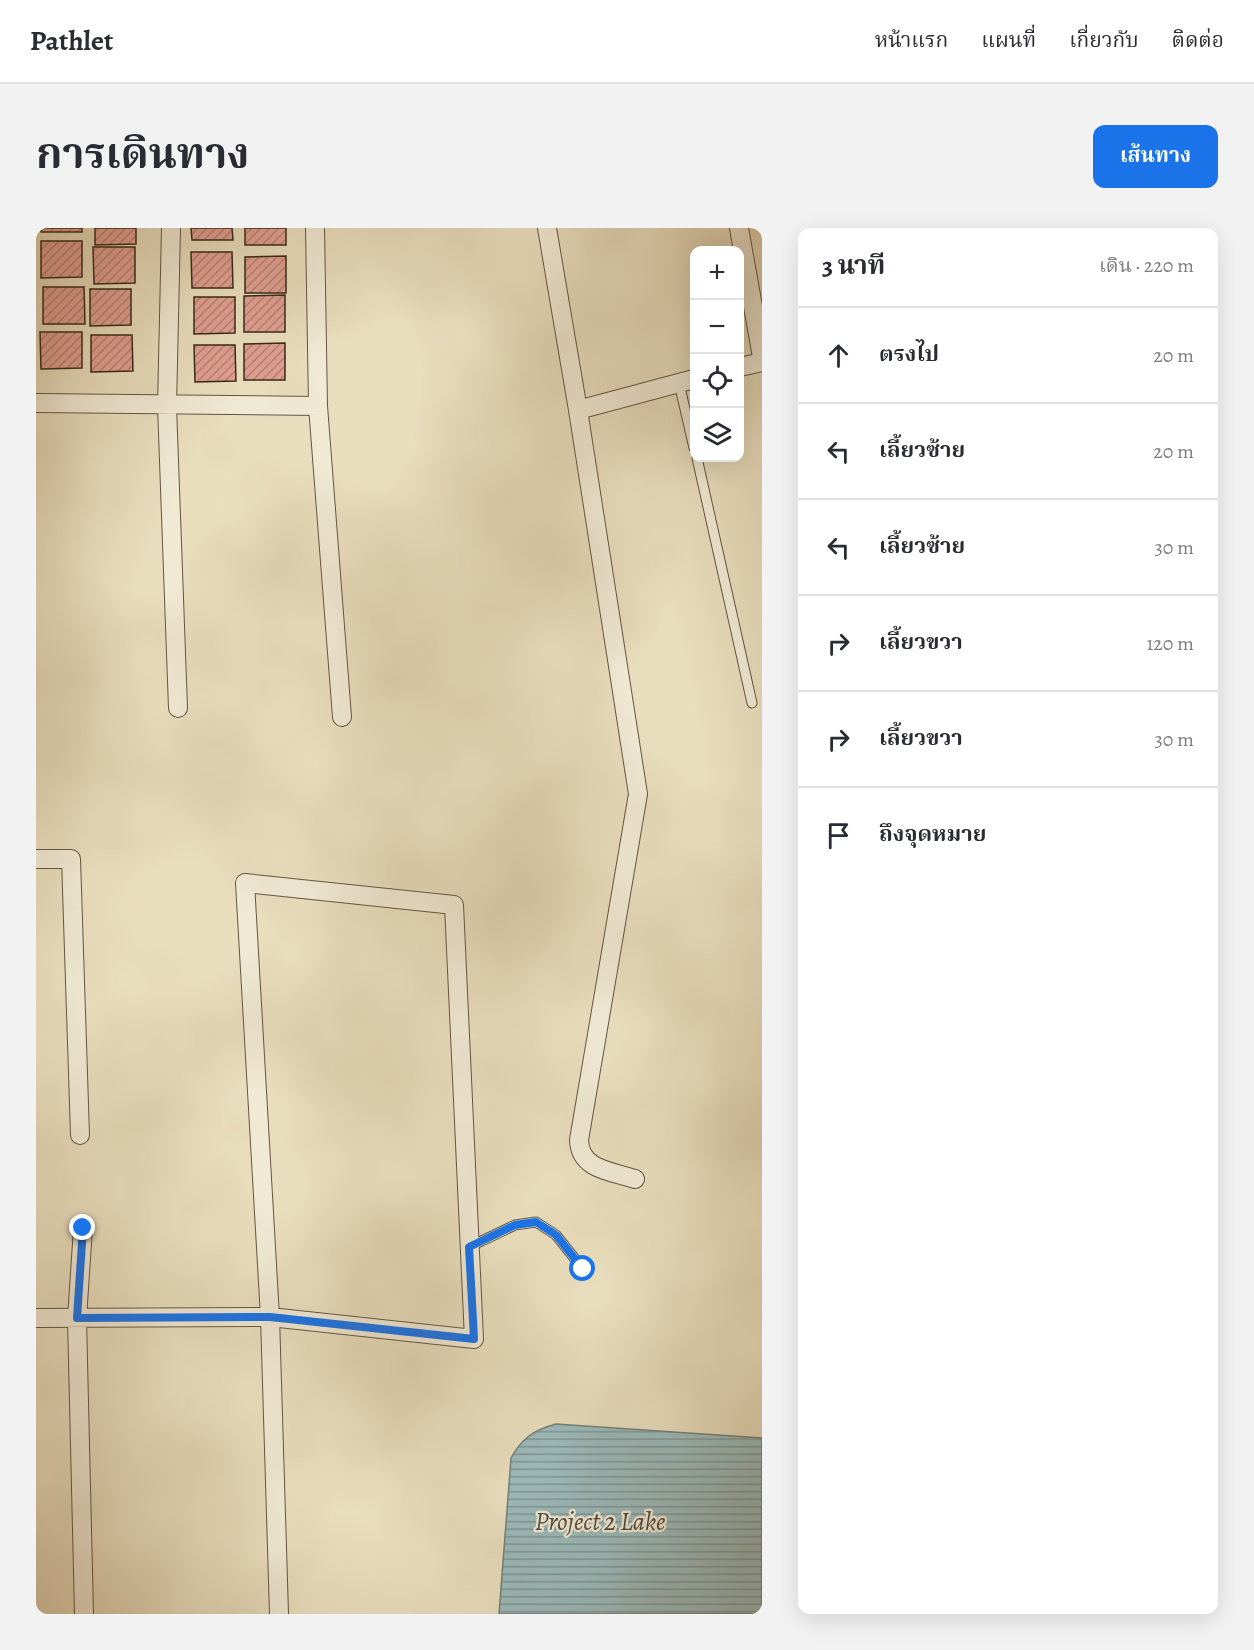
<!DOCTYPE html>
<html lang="th">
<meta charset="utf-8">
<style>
body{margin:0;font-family:Alegreya,"Noto Serif Thai",serif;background:#f2f2f3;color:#2b2b33}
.controls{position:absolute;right:18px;top:18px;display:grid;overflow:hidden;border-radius:12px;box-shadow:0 6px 24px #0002}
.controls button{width:54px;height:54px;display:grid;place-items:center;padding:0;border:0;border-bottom:2px solid #e1e1e2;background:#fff;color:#2b2b33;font:30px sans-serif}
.stop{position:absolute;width:18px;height:18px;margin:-14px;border:4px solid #1a73e8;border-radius:50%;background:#fff}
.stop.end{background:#1a73e8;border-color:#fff;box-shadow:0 2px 6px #0008}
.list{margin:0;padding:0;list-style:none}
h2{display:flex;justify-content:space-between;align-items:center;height:78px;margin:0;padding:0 24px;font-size:26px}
h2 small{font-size:20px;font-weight:400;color:#7c7c81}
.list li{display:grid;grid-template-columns:39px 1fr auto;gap:18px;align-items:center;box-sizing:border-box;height:96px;padding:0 24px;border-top:2px solid #e1e1e2}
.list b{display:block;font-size:22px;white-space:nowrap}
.list em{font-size:20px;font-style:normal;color:#7c7c81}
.icon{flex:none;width:33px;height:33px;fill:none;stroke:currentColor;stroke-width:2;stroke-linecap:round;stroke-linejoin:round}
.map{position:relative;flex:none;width:726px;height:1386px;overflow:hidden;border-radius:12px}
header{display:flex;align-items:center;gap:36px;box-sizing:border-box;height:84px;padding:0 30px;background:#fff;border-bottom:2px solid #e1e1e2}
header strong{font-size:28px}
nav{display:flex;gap:33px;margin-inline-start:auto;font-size:21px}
.intro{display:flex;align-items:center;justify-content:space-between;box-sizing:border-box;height:144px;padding:0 36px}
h1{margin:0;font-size:42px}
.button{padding:15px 27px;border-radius:12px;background:#1a73e8;color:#fff;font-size:21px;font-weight:700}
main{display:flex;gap:36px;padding:0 36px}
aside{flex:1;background:#fff;border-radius:12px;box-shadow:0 6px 24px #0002}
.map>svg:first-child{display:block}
</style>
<header>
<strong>Pathlet</strong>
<nav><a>หน้าแรก</a><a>แผนที่</a><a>เกี่ยวกับ</a><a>ติดต่อ</a></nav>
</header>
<div class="intro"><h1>การเดินทาง</h1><a class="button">เส้นทาง</a></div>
<main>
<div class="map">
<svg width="726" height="1386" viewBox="0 0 726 1386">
<defs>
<pattern id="water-rules" width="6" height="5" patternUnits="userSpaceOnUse" patternTransform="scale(1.5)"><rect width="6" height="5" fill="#9bbabb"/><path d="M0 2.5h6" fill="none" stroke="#7f9797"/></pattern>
<pattern id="building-hatch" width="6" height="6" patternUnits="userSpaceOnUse" patternTransform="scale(1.5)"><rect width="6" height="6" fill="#df9e90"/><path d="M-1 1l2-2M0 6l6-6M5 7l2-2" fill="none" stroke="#b68175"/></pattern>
</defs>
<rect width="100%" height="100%" fill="#e8ddbd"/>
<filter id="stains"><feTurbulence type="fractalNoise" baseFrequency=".00333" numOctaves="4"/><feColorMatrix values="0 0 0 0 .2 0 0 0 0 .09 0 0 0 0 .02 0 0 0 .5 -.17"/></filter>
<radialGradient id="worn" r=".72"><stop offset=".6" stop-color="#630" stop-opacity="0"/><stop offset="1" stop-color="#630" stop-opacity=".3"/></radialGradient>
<path fill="url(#water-rules)" stroke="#73807a" stroke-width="1.5" d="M520,1196L726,1210V1386H463L475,1230C486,1210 498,1202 520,1196Z"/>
<path fill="url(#building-hatch)" stroke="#382918" stroke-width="1.5" d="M5,0H46V4H5Z
M59,0H100V16L59,17Z
M155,0H196L197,12H156Z
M209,0H250V17H209Z
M5,13H46V49L5,50Z
M57,19H99V55L58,56Z
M155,24H196L197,60H156Z
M250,28V65H209V29Z
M7,59H48L49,96H7Z
M54,61H95V97L54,98Z
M249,67V104H208V68Z
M158,69H199V105L158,106Z
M4,104H46V140L5,141Z
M55,107H96L97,143L55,144Z
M249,115V152H208V116Z
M158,117H199L200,153L159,154Z"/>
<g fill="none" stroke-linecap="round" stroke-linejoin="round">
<g stroke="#645641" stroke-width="11">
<path id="service" d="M643,155L658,220
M661,230L716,475
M433,1019L479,997L500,994L520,1007L547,1041"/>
</g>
<g stroke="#645641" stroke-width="20">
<path id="minor" d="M135,0L131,178L142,480
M279,0L282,178L306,489
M511,0L542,182L602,566L543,912C544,942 575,943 599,951
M703,0L726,129
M704,139L726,134
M0,175L282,178
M542,182L658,151
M0,631H35L44,907
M47,1000L41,1090L48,1386
M0,1090L234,1089L438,1111L418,677L209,655L234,1089L243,1386"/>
</g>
<use href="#service" stroke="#f0e9d4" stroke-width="9"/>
<use href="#minor" stroke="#f0e9d4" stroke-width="18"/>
</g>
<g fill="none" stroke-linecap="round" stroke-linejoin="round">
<path stroke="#1a73e8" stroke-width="8" d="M47,1000L41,1090L234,1089L438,1111L433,1019L479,997L500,994L520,1007L547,1041"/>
</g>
<g text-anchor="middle" stroke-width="4.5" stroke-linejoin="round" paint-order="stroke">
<g font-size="26" font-style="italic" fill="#514d41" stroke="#f0e9d4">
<text x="564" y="1302">Project 2 Lake</text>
</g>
</g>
<rect width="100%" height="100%" filter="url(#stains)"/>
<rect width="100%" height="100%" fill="url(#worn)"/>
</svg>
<div class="controls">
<button>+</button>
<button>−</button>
<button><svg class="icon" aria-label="locate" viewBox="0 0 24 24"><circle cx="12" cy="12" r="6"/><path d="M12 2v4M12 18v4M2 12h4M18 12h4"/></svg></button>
<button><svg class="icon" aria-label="layers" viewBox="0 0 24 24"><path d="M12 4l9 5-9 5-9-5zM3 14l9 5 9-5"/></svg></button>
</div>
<div class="stop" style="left:547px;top:1041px"></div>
<div class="stop end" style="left:47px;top:1000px"></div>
</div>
<aside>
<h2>3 นาที<small>เดิน · 220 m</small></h2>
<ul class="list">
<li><svg class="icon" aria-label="ahead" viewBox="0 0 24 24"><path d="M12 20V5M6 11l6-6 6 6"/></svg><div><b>ตรงไป</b></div><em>20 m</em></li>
<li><svg class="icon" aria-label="left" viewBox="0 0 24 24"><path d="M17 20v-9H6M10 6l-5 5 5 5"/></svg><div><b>เลี้ยวซ้าย</b></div><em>20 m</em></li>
<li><svg class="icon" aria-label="left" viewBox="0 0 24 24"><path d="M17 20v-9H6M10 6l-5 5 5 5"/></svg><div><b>เลี้ยวซ้าย</b></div><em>30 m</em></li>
<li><svg class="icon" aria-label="right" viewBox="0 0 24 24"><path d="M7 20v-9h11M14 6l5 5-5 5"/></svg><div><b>เลี้ยวขวา</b></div><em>120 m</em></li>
<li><svg class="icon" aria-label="right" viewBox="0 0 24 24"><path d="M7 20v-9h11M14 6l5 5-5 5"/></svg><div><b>เลี้ยวขวา</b></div><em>30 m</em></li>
<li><svg class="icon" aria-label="arrive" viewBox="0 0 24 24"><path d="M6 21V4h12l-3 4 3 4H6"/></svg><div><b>ถึงจุดหมาย</b></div></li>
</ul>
</aside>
</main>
